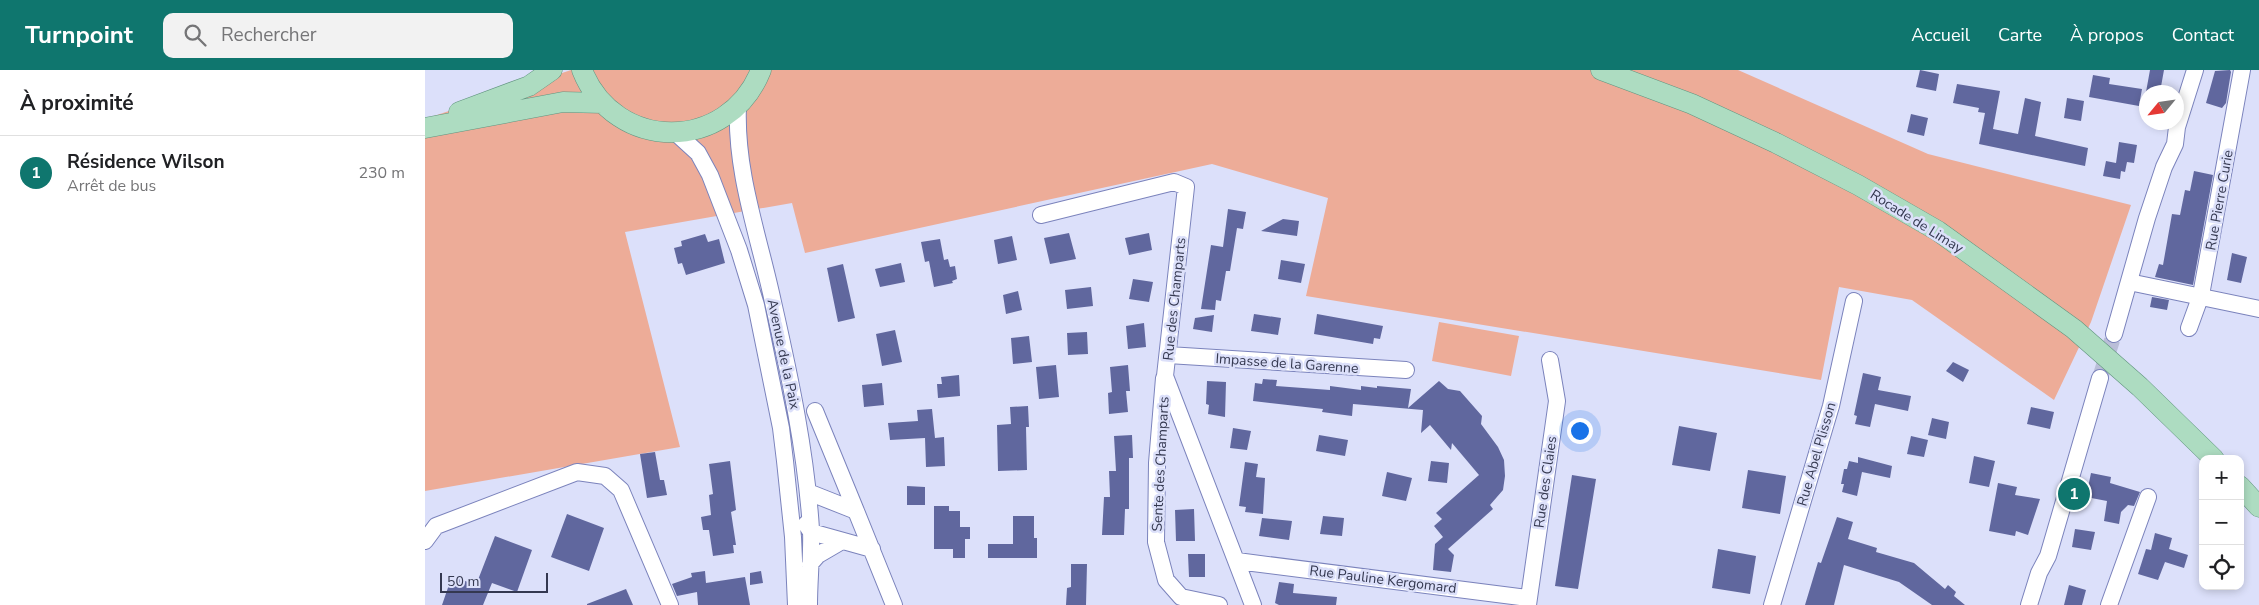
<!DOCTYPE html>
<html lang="fr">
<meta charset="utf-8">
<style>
body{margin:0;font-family:"Nunito Sans",sans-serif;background:#f2f2f2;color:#202124}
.controls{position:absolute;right:15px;bottom:15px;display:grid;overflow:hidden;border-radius:10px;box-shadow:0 2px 8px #0003}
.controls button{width:45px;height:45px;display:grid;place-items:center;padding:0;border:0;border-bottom:1px solid #e0e0e0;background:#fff;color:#202124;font:25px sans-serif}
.compass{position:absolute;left:1714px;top:15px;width:45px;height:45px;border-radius:50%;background:#fff;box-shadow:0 2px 8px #0003;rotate:241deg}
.scale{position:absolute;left:15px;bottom:12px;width:108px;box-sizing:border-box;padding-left:5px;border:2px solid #343850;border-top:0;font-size:14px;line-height:18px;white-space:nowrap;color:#343850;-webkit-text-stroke:4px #dce0fa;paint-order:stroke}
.you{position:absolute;left:1154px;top:360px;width:18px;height:18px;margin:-12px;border:4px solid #fff;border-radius:50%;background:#1a73e8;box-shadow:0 0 0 8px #1a73e833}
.badge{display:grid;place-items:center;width:32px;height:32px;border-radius:50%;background:#0f766e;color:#fff;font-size:16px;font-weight:700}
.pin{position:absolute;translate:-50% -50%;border:2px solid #fff;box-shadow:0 1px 5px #0006}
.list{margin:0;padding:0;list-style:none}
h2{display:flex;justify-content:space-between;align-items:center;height:65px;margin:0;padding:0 20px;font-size:21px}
h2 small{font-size:16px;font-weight:400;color:#757577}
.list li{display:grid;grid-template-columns:32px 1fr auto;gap:15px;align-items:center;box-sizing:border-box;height:75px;padding:0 20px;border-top:1px solid #e0e0e0}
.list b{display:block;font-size:19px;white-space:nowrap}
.list p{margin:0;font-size:16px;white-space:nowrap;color:#757577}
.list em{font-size:16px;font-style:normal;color:#757577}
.icon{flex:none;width:28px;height:28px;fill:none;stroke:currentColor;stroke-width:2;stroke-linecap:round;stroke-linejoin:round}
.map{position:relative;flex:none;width:1834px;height:535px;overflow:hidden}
header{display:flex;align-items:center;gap:30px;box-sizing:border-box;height:70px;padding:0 25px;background:#0f766e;color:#fff}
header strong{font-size:24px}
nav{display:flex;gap:28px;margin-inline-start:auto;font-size:18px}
.search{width:350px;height:45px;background:#f2f2f2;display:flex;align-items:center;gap:12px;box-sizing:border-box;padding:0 18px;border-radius:10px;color:#757577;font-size:19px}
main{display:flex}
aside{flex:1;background:#fff}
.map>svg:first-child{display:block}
</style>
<header>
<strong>Turnpoint</strong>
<div class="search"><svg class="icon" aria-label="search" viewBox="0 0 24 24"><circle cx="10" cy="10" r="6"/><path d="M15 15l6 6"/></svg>Rechercher</div>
<nav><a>Accueil</a><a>Carte</a><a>À propos</a><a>Contact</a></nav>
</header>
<main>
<aside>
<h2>À proximité<small></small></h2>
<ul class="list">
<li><span class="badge">1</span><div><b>Résidence Wilson</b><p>Arrêt de bus</p></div><em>230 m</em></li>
</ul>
</aside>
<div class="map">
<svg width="1834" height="535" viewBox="0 0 1834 535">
<rect width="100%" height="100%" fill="#dce0fa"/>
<path fill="#edac98" d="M146,0H1313L1503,84L1706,135L1666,252L1629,330L1487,230L1414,217L1396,310L881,226L903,128L787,94L380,183L367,133L200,162L255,377L0,421V49Z
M1014,252L1094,266L1086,306L1007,291Z"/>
<path fill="#60679e" d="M1495,0L1514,4L1511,21L1491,17Z
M1725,0H1739L1735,22H1721Z
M1805,0L1806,2L1801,33L1797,38L1781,33L1790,1Z
M1668,5L1685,8L1684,14L1717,19L1714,36L1664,27Z
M1532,14L1575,21L1568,59L1593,64L1600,28L1616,32L1610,66L1663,78L1660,96L1554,74L1560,43L1553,42L1554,38L1528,33Z
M1642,28L1659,31L1656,51L1639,48Z
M1486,44L1503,48L1499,66L1482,62Z
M1694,72L1712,75L1709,93L1702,92L1700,102L1696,101L1695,109L1678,106L1681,91L1691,93Z
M1769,101L1788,105L1768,215L1730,207L1734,194L1738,195L1747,144L1755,145L1760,120L1765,121Z
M803,139L821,142L818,159L812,158L805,201H801L796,231L791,230L790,240L776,239L786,175L798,177Z
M858,149L874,151L872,166L836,161Z
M644,163L651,189L625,194L619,168Z
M724,163L727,180L704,185L700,168Z
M280,164L283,172L294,169L300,193L261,205L257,193L253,194L249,178L257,176L256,171Z
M587,166L592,190L573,194L569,170Z
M515,169L519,190L523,189L525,197L530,196L532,209L527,211L528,213L509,217L504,191L500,192L496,172Z
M1807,183L1822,187L1816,213L1802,210Z
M856,190L880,194L876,213L853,209Z
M476,193L480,212L455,217L450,199Z
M418,194L430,248L413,252L402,198Z
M708,209L728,212L724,232L704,229Z
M666,217L668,236L642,239L640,220Z
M593,221L597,240L581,244L578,225Z
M1727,227L1744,230L1742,240L1725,237Z
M829,244L856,248L853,265L826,261Z
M892,244L958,256L955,269L949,268L948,274L889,264Z
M789,245L787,262L768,259L770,248Z
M719,253L721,277L703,279L701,256Z
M470,260L477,292L457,296L451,264Z
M662,262L663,284L643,285L642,263Z
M604,266L607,292L588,294L586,268Z
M1528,292L1544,300L1538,312L1521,301Z
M631,295L634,327L614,329L611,297Z
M703,295L705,321H701L703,342L684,344L683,323L687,322L685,297Z
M1438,303L1456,307L1453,320L1486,326L1483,341L1450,334L1445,357L1430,354L1432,346L1429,345Z
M534,305L535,326L513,328L512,314H517L516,307Z
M838,309L852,310L851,316L905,320V316L936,320V316L952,318V316L986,319L983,338L1014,311L1023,319L1035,321L1057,346L1056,354L1073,377L1079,390L1080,406L1078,420L1065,435L1068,439L1023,479L1029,485L1026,502L1008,500L1010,474L1018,467L1009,456L1017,449L1011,443L1054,405L1027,373L1026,380L1005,355L996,363L998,340L928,334L927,346L897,342L898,339L828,331L830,313L837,314Z
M782,311L801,312L800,347L783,344L784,335L781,334Z
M457,313L459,335L439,337L437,315Z
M603,336L604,357H601L602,400L573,401L572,355L586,354L585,337Z
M1606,337L1629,342L1625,359L1602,354Z
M507,339L510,368L519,367L520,396L501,397L500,368L465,370L463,353L493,351L492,340Z
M1507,348L1524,352L1521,369L1503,365Z
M1254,356L1292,363L1285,401L1247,395Z
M808,358L826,361L822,380L805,378Z
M707,365L708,388H704V439H700L699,465H677L679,427H685L684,401H691L689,366Z
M894,365L923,370L920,386L891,381Z
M1486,366L1503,370L1499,387L1482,384Z
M230,382L235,410H239L242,425L222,428L215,384Z
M1549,386L1570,391L1564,417L1544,413Z
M1433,387L1467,396L1465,408L1437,402L1432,426L1417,422L1419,414H1416L1419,399H1422L1424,391L1433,393Z
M305,391L311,440L306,442L311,475H308L309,483L288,486L284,460H278L276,447L286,445L284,425L288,424L284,394Z
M1006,391L1024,393L1022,413L1003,411Z
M820,392L833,394L831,407L840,408L838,444L820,442L821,437L814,436Z
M1323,400L1361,406L1355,444L1317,438Z
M962,402L987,408L981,431L957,426Z
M1666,403L1686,407L1685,413L1715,422L1709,436L1703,435L1696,442L1694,454L1679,451L1682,431L1661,427Z
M1147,405L1171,409L1153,519L1130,516Z
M1573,413L1592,417L1590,425L1615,429L1603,465L1591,461L1590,466L1564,461Z
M482,416L500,417V435H482Z
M509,436H524V441H535V457H545V469H540V488H528V479H509Z
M769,439L770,471H751L750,440Z
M142,444L179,458L164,501L126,487Z
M588,446H609V468H612V488H563V474H588Z
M898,446L919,448L917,466L895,464Z
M1412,447L1428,452L1423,469L1452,478L1451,482L1489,493L1520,519L1523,515L1531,522L1529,526L1540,535H1507L1474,512L1419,495L1409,535H1380L1393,492L1396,493Z
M837,448L867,451L864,470L834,466Z
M1650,459L1670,462L1666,480L1647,477Z
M1730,463L1747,468L1744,479L1763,485L1759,498L1740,492L1733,510L1713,504L1721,479L1726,480Z
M70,466L107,480L92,522L67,513L58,535H17L27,506L51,515Z
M1293,479L1331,486L1325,524L1287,518Z
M763,484H780V507H764Z
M646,494H662L661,535H641L642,518L646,517Z
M280,501L281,513L320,507L325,535H273L272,522L252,526L247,514L267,507L266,503Z
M336,501L338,513L325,515V503Z
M854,512L869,514L868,523L912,527L911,535H854L850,533Z
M1644,515L1661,520L1657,535H1639Z
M201,519L208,535H162V534Z"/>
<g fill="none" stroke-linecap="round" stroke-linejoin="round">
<path stroke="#babed8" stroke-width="16" stroke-dasharray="16 8" stroke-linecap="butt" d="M1675,308L1689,264"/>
<g stroke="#7b83bc" stroke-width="18">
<path id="minor" d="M313,35C310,103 334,166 348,232C365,307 381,382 386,459C387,484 384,510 384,535
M250,62L273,83L285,105L314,180L331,235L356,358L360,391L368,467L371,535
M616,145L749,112L761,117L740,306L828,535
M1704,212L1834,239
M1764,258L1776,225L1817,0
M1689,264L1722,148L1739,97L1750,74L1752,57L1770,0
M743,285L981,300
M739,308L732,393L731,472L741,510L756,527L794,535
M390,341L431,441
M383,422L431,441L469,535
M381,454L386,462L447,479
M0,471L11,456L152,402L180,406L196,420L245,535
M812,491L1103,528
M385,494L393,485L417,471
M1103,535L1132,331L1125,290
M1347,535L1406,336L1429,231
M1604,535L1614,503L1623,486L1675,308
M1684,535L1723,427"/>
</g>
<g stroke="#60947f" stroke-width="21">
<path id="major" d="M157,0C190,83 303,83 336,0
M1176,0L1267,34L1351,73L1433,115L1513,161L1649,259L1715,317L1789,389
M34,42L104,16L127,0
M0,58L138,32L178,33
M1815,416L1834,437"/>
</g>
<use href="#minor" stroke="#fff" stroke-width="16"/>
<use href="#major" stroke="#addcc1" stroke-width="20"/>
</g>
<g text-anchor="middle" stroke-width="5" stroke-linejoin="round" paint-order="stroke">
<g font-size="14" fill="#343850" stroke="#dce0fa">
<text transform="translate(1794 130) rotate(-80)" y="5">Rue Pierre Curie</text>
<text transform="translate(1492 151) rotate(32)" y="5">Rocade de Limay</text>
<text transform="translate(749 229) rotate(-84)" y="5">Rue des Champarts</text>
<text transform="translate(359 284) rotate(78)" y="5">Avenue de la Paix</text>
<text transform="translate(862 293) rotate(4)" y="5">Impasse de la Garenne</text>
<text transform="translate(1391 384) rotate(-74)" y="5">Rue Abel Plisson</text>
<text transform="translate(735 394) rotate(-87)" y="5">Sente des Champarts</text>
<text transform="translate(1120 412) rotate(-82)" y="5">Rue des Claies</text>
<text transform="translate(958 509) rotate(7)" y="5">Rue Pauline Kergomard</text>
</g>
</g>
</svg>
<div class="controls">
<button>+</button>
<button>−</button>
<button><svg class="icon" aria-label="locate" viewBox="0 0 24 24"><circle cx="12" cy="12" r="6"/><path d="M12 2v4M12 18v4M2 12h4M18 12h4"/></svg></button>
</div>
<svg class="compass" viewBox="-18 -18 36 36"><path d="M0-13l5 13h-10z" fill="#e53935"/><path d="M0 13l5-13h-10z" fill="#757577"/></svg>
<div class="scale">50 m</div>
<div class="you"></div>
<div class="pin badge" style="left:1649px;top:424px">1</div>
</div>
</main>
